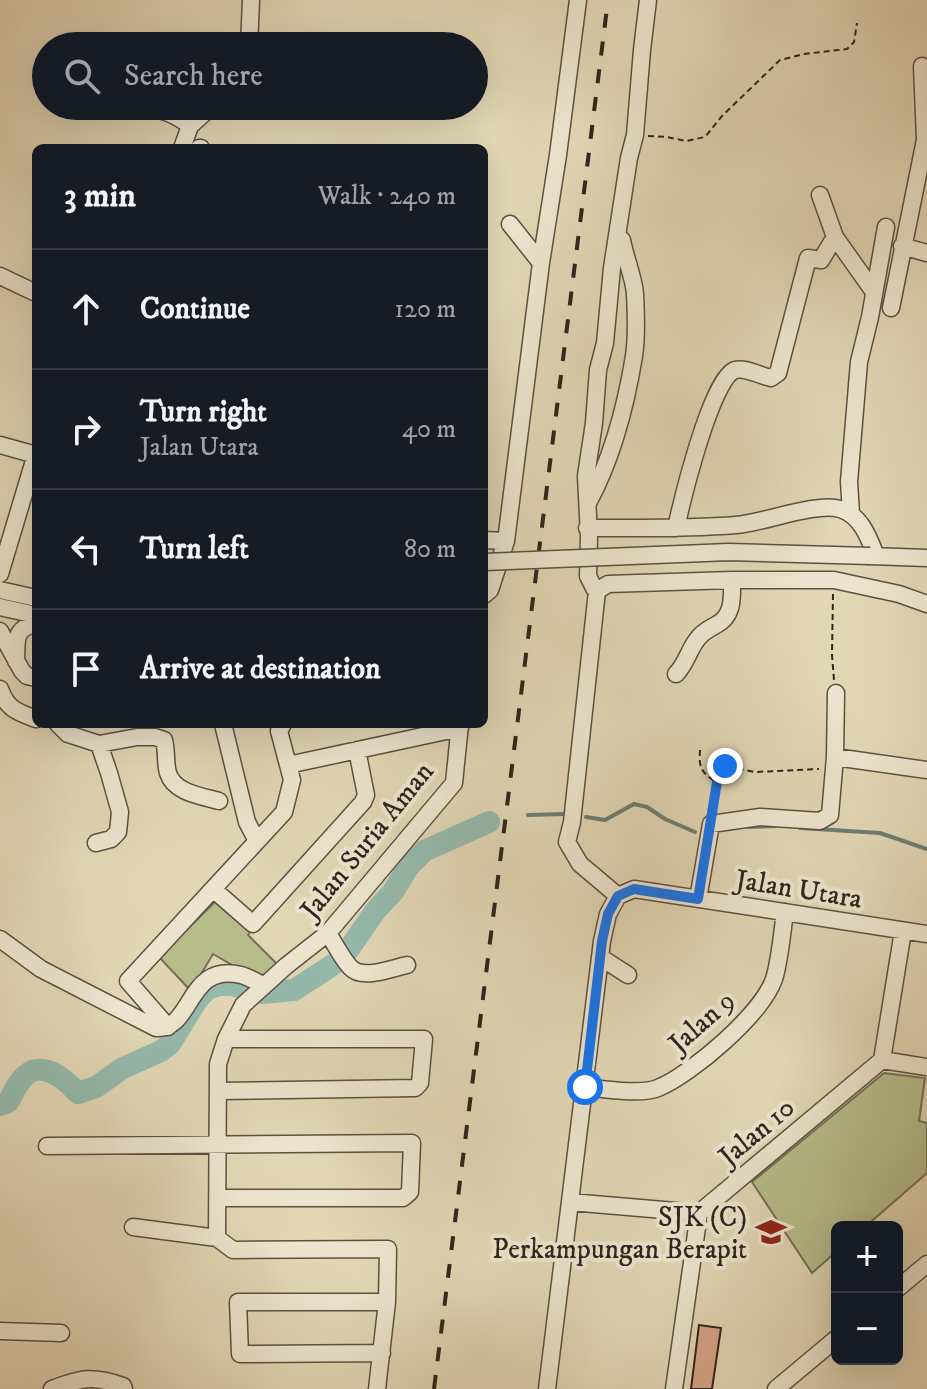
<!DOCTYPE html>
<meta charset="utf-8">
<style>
body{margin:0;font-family:"IM FELL DW Pica",serif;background:#242831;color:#f1f3f6}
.controls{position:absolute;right:24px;bottom:24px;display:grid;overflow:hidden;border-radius:12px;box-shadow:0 8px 32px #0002}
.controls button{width:72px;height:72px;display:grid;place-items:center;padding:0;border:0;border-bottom:2px solid #363941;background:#171b24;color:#f1f3f6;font:40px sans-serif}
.stop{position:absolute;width:24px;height:24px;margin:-18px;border:6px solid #1a73e8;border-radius:50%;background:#fff}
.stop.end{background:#1a73e8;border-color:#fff;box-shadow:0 2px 8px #0008}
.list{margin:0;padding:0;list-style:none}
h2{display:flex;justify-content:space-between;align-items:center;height:104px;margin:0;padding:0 32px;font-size:34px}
h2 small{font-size:26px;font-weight:400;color:#9ea1a6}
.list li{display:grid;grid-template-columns:52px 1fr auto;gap:24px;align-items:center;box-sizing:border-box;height:120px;padding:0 32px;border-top:2px solid #363941}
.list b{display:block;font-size:30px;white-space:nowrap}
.list p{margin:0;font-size:26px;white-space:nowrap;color:#9ea1a6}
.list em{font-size:26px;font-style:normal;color:#9ea1a6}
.icon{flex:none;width:44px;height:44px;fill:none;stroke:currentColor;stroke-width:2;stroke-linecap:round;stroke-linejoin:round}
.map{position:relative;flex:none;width:927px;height:1389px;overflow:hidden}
.search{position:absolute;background:#171b24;box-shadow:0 8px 32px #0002;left:32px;top:32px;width:456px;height:88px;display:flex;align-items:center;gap:20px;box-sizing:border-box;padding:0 28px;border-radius:44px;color:#9ea1a6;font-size:30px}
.panel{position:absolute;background:#171b24;box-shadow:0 8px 32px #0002;left:32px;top:144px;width:456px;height:584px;border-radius:12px}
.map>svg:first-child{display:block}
</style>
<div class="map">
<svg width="927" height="1389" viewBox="0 0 927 1389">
<rect width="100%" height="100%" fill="#e2d6b4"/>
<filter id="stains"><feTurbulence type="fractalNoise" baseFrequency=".0025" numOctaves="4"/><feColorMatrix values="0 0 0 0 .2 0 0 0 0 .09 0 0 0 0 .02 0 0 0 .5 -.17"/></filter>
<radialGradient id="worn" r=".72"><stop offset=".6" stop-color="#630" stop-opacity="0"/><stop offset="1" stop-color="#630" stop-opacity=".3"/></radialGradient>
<path fill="#b6bd8b" stroke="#727054" stroke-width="2" d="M217,900L252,930L248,935L277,964L258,980L213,954L191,991L159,957Z
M884,1073L925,1078L919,1121L927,1123V1173L865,1227H837V1251L812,1273L752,1182Z"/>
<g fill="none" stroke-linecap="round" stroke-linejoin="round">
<path stroke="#6c7d73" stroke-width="4" d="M528,815L565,814
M586,817L605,820L634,804L647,807L665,819L695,832
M749,827L776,826
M800,828L880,833L927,849"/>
<path stroke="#95b9ac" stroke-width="22" d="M0,1105L8,1102C13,1095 16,1085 22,1079C40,1057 65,1079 78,1093L96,1087L123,1068L161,1051L170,1044L197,1000L207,989L219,985H232L263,993L294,990L342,959L376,910L393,892L408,867L424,851L489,822"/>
</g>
<path fill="#d6a387" stroke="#2f241d" stroke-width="2" d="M699,1325L721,1328L712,1389H691Z"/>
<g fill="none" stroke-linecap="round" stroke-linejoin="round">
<g stroke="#5c5043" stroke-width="19">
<path id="minor" d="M249,46L251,0
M144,106C161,110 176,114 190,126
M182,148L190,126L212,106
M199,148H201
M820,195L835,237L874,292
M902,246L927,253
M541,263L558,155L578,0
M0,276L36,293
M891,308L925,140L922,66
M0,445L36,455
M588,503C612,459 626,405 634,356C637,337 636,313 635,294C634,278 625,257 622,240
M851,513L849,482L859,362L870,317L886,227
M587,528C637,528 687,529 736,525C763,523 816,502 840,509C861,515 869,538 876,556
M676,528C682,501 711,379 735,370C745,367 761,376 771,378L778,373L808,258L821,260L835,237
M484,540L506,541
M870,556L927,558
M0,574L36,454
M0,590L36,598
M597,591L608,584L732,580H834L899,594L927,604
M484,595L490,590L506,541L541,263L510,224
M0,607L36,615
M0,631L22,671L27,676L36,678
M16,661C17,642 13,628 36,624
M676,674C686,664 688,652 696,641C701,633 708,629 716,625C734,616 732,597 732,580
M0,689C7,709 17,712 36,719
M58,724L68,734L99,744L137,737H155L164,740C167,751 165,763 168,773C174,793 202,796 219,801
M223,724L247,822L257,841
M835,757L836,693
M288,765L460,728
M96,843L111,839L118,832L120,812L109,773L99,744
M213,889L253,924L363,802L366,795L357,750
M618,896L580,864L567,842L572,822L597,591L594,588L588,576L589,536L586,476L594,423L598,370L605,343L612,268L629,158L635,135L642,50L648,0
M618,896L634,889L927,934
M698,899L711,824L760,817L820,821L830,815L835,757L927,770
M328,933C335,944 341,957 350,967C362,981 392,968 407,965
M0,939L41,969L156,1028C194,1030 186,962 241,975C249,977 257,982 264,986
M600,957L628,975
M168,1027L128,981L284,812L292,780L279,731L283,724
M882,1060L927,1067
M585,1087C604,1089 641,1095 658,1088C692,1074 762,1014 774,979C780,960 782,933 785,912
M218,1091L415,1088L420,1083L424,1039H226
M47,1146L412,1143L410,1192L403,1198H218
M570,1202L699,1213
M133,1227L217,1238
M217,1238L218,1064L226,1039L243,1005L286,966L328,933L454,783L460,724
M217,1238L233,1250L388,1249L387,1302L377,1389
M897,1289L927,1264
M0,1331L61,1333
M382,1353L240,1354L238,1302H387
M52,1389C81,1378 93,1375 123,1386L124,1389
M547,1389L602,941L608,914L618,896
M674,1389L699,1213L882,1060L903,931
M776,1389L837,1338"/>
</g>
<path stroke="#2f241d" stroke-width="2" stroke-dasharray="6 4" stroke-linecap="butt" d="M648,136L667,137L686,141L705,137L722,116L780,60L804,54L847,49L854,42L857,23
M833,594L832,655L834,680
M700,750C699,768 700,771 716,782
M713,811L717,782L725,766L755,772L819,769"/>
<use href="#minor" stroke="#ece4ce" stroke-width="16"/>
<path stroke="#2f241d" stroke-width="4" stroke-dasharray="14 14" stroke-linecap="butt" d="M434,1389L608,0"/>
<g stroke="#5c5043" stroke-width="19" stroke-linecap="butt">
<path id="minor-bridge" d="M484,562L729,552L870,556"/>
</g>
<use href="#minor-bridge" stroke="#ece4ce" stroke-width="16"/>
</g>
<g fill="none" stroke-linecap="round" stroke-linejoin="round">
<path stroke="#1a73e8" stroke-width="10" d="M585,1087L602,941L608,914L618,896L634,889L698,899L717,782L725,766"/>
</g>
<defs>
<g id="school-bare" transform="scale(2.4)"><path d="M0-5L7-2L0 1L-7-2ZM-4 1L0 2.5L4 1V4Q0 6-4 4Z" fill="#8f2418" stroke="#ece4ce" stroke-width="2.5" paint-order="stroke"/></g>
</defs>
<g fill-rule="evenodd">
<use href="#school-bare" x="771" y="1232"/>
</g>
<g text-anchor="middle" stroke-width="8" stroke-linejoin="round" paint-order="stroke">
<g font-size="28" fill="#2f241d" stroke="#ece4ce">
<text transform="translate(366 840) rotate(-51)" y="10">Jalan Suria Aman</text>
<text transform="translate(799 888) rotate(9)" y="10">Jalan Utara</text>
<text transform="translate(701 1021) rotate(-42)" y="10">Jalan 9</text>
<text transform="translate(756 1131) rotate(-40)" y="10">Jalan 10</text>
</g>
<g font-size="28" fill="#2f241d" stroke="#ece4ce" text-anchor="end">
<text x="747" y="1226">SJK (C)<tspan x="747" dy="32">Perkampungan Berapit</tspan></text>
</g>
</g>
<rect width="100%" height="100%" filter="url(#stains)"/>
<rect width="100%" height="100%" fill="url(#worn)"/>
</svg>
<div class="controls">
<button>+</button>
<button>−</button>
</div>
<div class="stop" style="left:585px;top:1087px"></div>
<div class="stop end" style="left:725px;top:766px"></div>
<div class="search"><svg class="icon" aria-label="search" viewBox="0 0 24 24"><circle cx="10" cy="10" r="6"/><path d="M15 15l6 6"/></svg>Search here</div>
<section class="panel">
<h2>3 min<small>Walk · 240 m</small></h2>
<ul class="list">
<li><svg class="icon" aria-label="ahead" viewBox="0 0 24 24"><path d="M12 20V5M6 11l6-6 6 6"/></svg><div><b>Continue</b></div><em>120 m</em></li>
<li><svg class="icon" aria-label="right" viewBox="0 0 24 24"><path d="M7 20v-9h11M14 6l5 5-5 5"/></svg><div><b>Turn right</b><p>Jalan Utara</p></div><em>40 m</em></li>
<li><svg class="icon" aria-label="left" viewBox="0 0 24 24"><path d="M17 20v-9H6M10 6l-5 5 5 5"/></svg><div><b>Turn left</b></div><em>80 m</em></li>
<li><svg class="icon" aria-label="arrive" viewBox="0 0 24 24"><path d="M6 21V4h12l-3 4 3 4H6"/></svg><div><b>Arrive at destination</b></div></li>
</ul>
</section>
</div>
